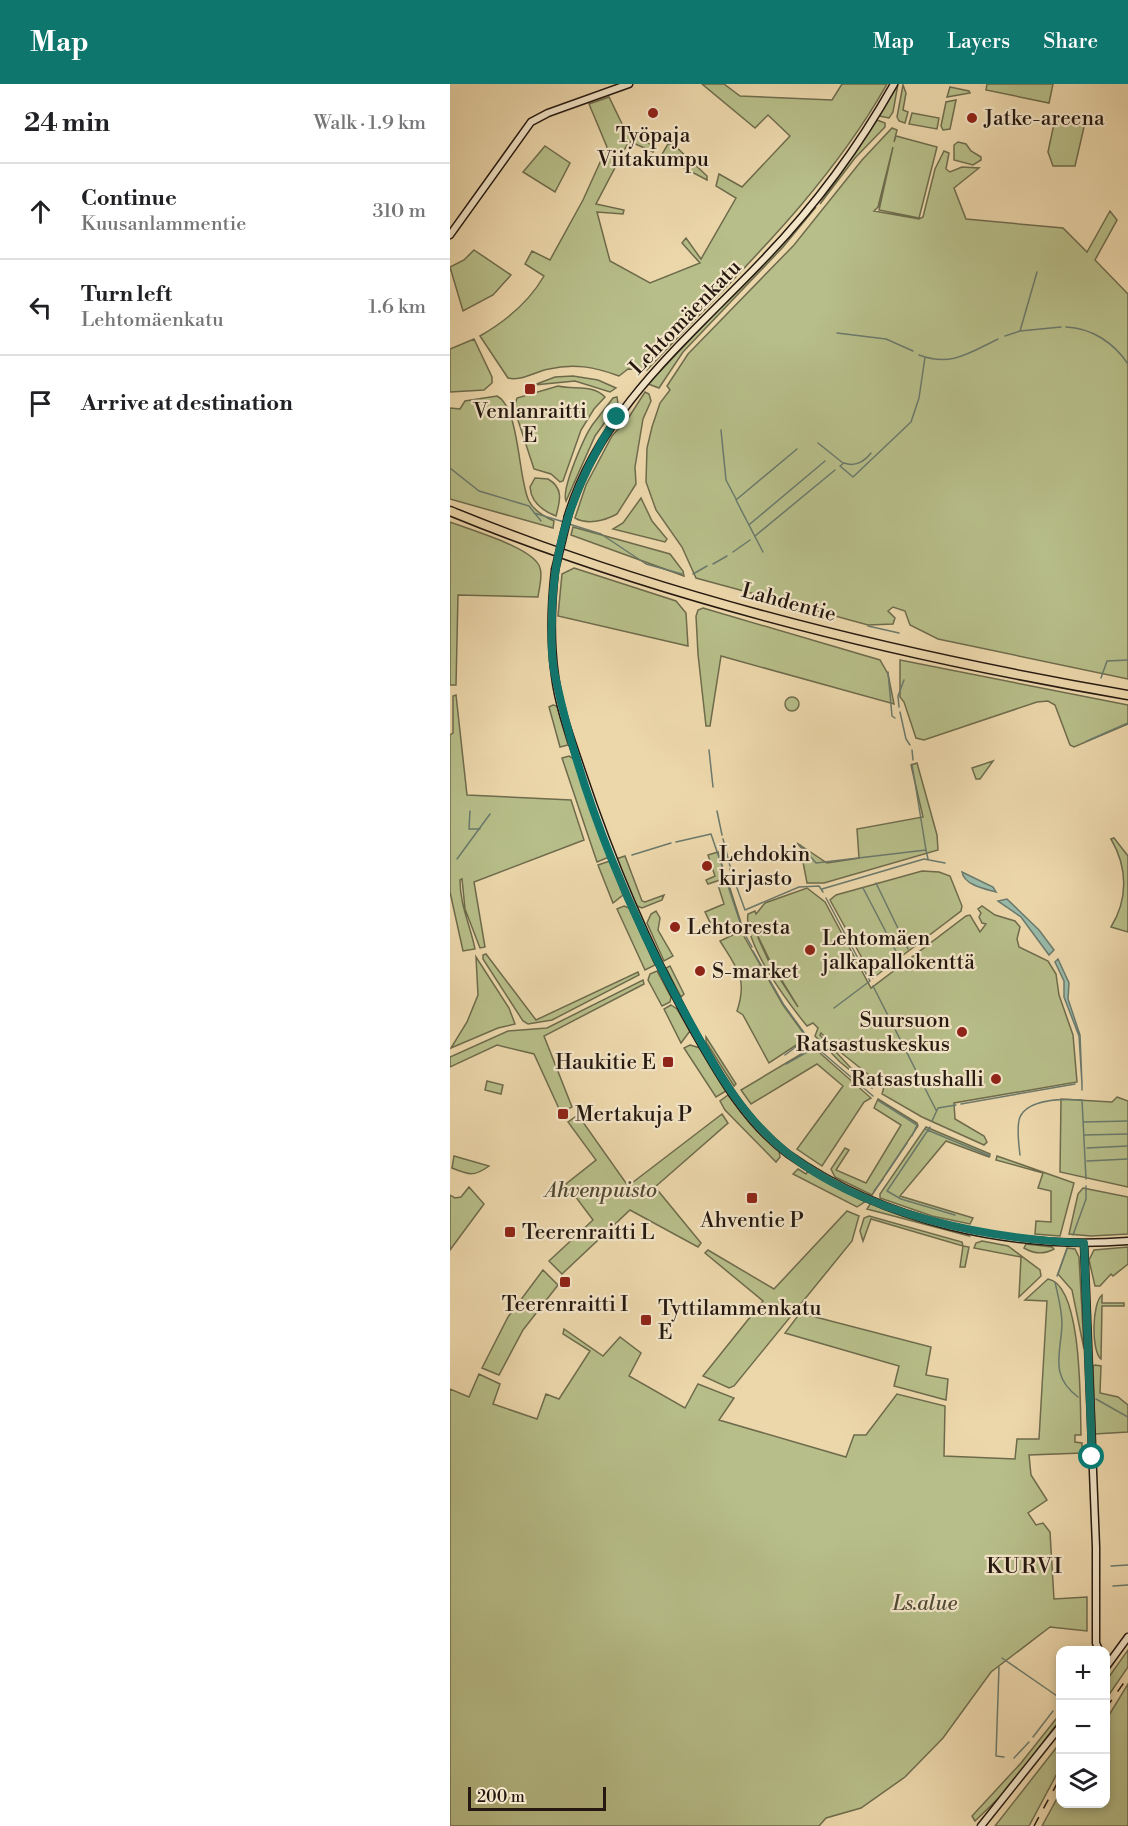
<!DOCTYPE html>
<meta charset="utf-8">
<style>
body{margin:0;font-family:"Libre Bodoni",serif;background:#f6f6f6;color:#202124}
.controls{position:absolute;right:18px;bottom:18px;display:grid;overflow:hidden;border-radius:12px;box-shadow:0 3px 9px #0003}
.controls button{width:54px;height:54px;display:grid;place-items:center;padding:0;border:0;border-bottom:2px solid #e0e0e0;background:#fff;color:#202124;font:30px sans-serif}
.scale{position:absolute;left:18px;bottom:15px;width:138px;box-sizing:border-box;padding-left:6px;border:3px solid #241810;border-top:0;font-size:16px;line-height:21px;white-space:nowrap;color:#241810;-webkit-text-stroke:4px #f3e5c8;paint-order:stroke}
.stop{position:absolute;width:18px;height:18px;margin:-14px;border:4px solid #0f766e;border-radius:50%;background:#fff}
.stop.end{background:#0f766e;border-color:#fff;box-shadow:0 2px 6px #0008}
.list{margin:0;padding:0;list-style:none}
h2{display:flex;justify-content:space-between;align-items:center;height:78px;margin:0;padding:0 24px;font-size:26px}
h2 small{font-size:20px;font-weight:400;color:#757577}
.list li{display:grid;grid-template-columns:39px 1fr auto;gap:18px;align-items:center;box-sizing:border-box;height:96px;padding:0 24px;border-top:2px solid #e0e0e0}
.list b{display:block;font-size:22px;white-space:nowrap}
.list p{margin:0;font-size:20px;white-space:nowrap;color:#757577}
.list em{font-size:20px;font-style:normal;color:#757577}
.icon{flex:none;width:33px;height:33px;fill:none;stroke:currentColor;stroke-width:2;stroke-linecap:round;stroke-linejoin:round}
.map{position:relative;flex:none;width:678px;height:1742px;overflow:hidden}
header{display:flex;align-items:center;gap:36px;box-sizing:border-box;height:84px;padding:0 30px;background:#0f766e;color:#fff}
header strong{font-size:28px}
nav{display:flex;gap:33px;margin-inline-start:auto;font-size:21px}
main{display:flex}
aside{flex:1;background:#fff}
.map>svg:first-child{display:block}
</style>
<header>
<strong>Map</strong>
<nav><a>Map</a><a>Layers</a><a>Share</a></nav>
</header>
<main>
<aside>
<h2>24 min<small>Walk · 1.9 km</small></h2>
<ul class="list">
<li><svg class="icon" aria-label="ahead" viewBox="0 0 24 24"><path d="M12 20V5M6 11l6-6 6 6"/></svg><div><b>Continue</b><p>Kuusanlammentie</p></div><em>310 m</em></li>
<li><svg class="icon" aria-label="left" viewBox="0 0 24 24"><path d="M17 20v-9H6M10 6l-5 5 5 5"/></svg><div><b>Turn left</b><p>Lehtomäenkatu</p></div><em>1.6 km</em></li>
<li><svg class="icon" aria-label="arrive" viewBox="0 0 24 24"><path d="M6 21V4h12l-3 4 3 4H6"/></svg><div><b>Arrive at destination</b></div></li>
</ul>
</aside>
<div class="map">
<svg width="678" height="1742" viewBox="0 0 678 1742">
<rect width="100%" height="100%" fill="#ecd7ab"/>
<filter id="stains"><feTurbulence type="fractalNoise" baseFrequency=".00333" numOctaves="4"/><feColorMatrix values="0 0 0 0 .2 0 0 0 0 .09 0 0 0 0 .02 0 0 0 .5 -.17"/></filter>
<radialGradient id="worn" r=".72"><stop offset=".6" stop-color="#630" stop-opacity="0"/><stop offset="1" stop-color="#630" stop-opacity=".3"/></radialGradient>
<path fill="#b7be89" stroke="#6e6b4c" stroke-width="1.5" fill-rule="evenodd" d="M252,0H274L290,12L382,16L392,0H437C375,110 282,195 197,286L178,285L169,292C145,283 124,279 99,285C86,287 70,298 58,294L30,252C56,237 79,218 94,192L75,180L82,167L100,176L133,116L157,63L139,20L159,13L176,48L206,63L203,68L179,57L146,120L174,126L173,130L147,128L160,177L200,199L250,179L232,159L236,154L251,175L286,114L266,102L269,90L292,103L340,52L318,31L305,44Z
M448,0L443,28L439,34L429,32Z
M537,0H603L599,19L536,6Z
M453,1L456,9L453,26L458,28L455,39L449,37L447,33Z
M500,3L519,7L520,9L497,13Z
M506,16L500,45L493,46L491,42L496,18Z
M462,29L489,34L487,45L459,40Z
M606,30L627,34L626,41L634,43L625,82H603L598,68Z
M427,36L435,39V43L405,74L370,120Z
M442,44L447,46L444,58L446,52L487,63L469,134L429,126L443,63L428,123L424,127L469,135L473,133L485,85L494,67L499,69L496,85L500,88L512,83L529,84L504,104L516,135L613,144L637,168L660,127L667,136L645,176L678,210V595L488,555L460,541L455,527L443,523L438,527L445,534L443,540L418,541L246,494L232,463L206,426L196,398L197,364L202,343L210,319L220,306L217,302L238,270L344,161L412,76Z
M508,58L516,60L521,67L531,73V76L523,81L504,76V61Z
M218,60H223L257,92V96L211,72Z
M95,62L120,79L105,108L73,88Z
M366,123L333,163L233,268L209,304L198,300Z
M24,166L61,191L43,211L13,227L0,183L14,176Z
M24,255L42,293V299L34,306L0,308V265Z
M123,292L148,296L166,304L160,308L125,297L84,301L105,293Z
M108,302C125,306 142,300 155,313L144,325L131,346L113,397L110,398L101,390L84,385L64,324L67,314Z
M195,308L199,310L201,317L193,335L185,383L186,400L167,430C154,437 137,441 125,434L136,401L162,352L179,333Z
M47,312C70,324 68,396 79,417C84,427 95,433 104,437L103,444L0,415V324L10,325L15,317Z
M167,313L168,320L145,352L116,417C111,405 135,351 143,340C150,331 157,322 163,314Z
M85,394L98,395C114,404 110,417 106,432C93,427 81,418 80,403Z
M191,414L202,437L217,455L215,458L163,445L173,439Z
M0,438C20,446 85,464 90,484C93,493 89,504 88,513L8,511L6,601H0Z
M123,443L220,470L233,487L234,492L121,451Z
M124,484L226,517L236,529L238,562L108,532L112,490Z
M253,524L430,576L438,590L444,620L271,572L260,642H256L248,570L246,532L248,526Z
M450,576L678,621V640L624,663L620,661L605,621L598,617L587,618L474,656L466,654L454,618L450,613Z
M6,611L17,711L121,716L134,756L24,798L35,863L30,864L15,825L12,795L10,796C10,822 20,840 25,865L13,867L0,808V651L3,649V612Z
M335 620a7 7 0 1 1 14 0a7 7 0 1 1-14 0Z
M103,621L107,622L118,661L110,663L99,623Z
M119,672L124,675L159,773L147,778L112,674Z
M543,677L530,695H526L522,684Z
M467,679L487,751L488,766L374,799H357L353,778L356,769L347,759L377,779L409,774L407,745L473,733L461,681Z
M664,754L678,772V848L661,843C678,815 678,784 661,755Z
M268,768L276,794L258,800L256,796L265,792L258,771Z
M175,772L192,817L195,818L214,811L212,816L192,824L187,822L166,775Z
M160,777L173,811L163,819L148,781Z
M472,787L489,788L500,792L512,822L511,827L423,894L380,816L386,811Z
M278,798L292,842L266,851L255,828L274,820L268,801Z
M357,804L375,818L421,904L516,832L520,831L530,848L536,840L532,839L529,833L531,829L528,825L532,822L545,831L565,837L570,843L567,855L569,863L598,877L606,890L609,911L623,951L627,998L504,1019L505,1035L534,1052L537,1058L534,1061L472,1033L432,1010L434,1003L389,967L371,949L370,951L400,983L425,1001L422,1004L390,978L365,952L368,944L363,939L357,942C339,920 293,859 298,830L305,827L306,830L315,819ZM301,838L320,877L348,923L319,878Z
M174,822L179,824L205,881L195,886L167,825Z
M206,827L210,834L208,846L223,872L214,877L197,839L201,830Z
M291,847L333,921L357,954L319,979L293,931L287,927C298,895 287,884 270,857Z
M36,870L86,936L188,888L189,891L102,936L78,940L73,937L33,875V871Z
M26,873L59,924L65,940L48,944L1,964L17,938L28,911Z
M220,882L234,910L231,913L216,884Z
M207,887L221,913L220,918L212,922L198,896L200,890Z
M193,896L194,900L94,952L122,1023L111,1029L84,970L47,961L0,983V973L58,947L97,944Z
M221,921L227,925L240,947L231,959L214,925Z
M256,953L286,1000L284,1002L256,958Z
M240,961L250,964L276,1007L266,1013L234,964Z
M363,963L421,1014L414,1018L372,1082L347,1065L393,1002L367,980L301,1020L291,1006Z
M37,997L53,1001L51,1010L35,1006Z
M278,1011L296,1034L329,1067L330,1073L326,1078L275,1026L270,1017Z
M667,1013L678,1017V1103L610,1088L611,1015L662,1018Z
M428,1015L467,1039L468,1042L422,1111L385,1093L381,1085L395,1064L399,1066L386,1086L416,1099L451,1041L424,1024Z
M272,1030L278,1039L205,1103L251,1159L248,1163L180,1126L112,1190L99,1177L143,1136L116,1100L146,1076L118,1038L128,1031L178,1102Z
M476,1043L540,1070L539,1073L496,1057L450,1112L523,1134L520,1140L482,1132L430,1114V1110Z
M4,1072L39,1082C24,1093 19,1091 2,1084Z
M547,1072L624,1099L610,1152L585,1150L586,1137L601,1138V1107L588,1104L593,1089L546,1076Z
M348,1085L356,1090L358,1087L416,1117L407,1123L343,1090Z
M19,1103L34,1120L0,1166V1111L5,1114L11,1113Z
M633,1104L678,1113V1150L641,1152L619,1150L628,1110Z
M421,1119L516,1148L519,1152L417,1125Z
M397,1127L409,1132L402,1157L284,1302L279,1304L253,1292L313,1217L255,1169L258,1166L324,1205Z
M419,1132L512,1158L513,1162L519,1163L515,1183H510L513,1162L421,1135L413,1157L410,1147L414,1134Z
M532,1157L558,1162L590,1186L591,1192L569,1213L571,1173L524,1164L526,1159Z
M576,1160L602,1163L604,1165C595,1170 584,1170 574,1164Z
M678,1163V1180L663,1192L661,1190L650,1202H645L639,1176L644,1166Z
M617,1164L625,1165L629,1173L634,1265L622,1206L608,1190Z
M93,1186L108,1201L73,1246L49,1291L32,1284L58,1233Z
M598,1195C633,1201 630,1323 631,1351H625V1358L632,1359V1369L579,1371L581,1391L597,1416L578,1429L586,1441L593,1439L600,1448L604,1515L637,1513V1547L600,1543L541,1588L493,1654L455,1693L411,1724L376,1734L369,1742H0V1305L19,1313L29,1290L50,1300L43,1320L87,1335L96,1310L109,1315L140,1267L113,1250L114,1245L153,1272L170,1253L191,1269L179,1292L235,1324L248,1300L284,1314L269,1336L396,1373L404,1351H416L447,1310L495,1322L494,1372L565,1375L567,1355H589L597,1217L575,1216Z
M652,1211V1219H674V1222H652L651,1275C641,1267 642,1219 652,1211Z
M350,1229L481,1263L476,1291L498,1295L496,1316L444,1302L449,1282L335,1249Z
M645,1281L651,1282L650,1309L668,1313L678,1321V1348L645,1350L643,1282Z
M678,1566V1583L656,1615V1597Z
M678,1600V1742H592L610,1709V1720H656V1636Z
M610,1630V1636L555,1708L525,1737L522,1732L571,1679Z
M610,1659V1684L579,1742H545Z"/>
<path fill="#99baa9" stroke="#6a796c" stroke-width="1.5" d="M512,788L543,803L546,808C535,805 514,801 512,788Z
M557,815L589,846L604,866L599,871L571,833L548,817Z
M608,875L619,899L618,915L630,951L632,1000L629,952L614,913V897L605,878Z"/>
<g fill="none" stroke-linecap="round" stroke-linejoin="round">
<path stroke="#6a796c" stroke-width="1.5" d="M616,243C642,244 664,259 678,280
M570,247L587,188
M387,249L436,255L463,267
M555,252L570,247L611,243
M469,271C501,283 519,269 548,255
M271,346L276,396L286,415
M368,359L393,379
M390,382L403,393L461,338L469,314L475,273
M390,382L394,379C405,383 414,378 421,369
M0,384L29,407L79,422L91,437
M84,429L114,438
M119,440L151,450L196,480L232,490
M300,440L375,377
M305,452L385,386
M283,468L300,456
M313,468L286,416L347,365
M263,480L277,472
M243,490L257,482
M418,542L449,549
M438,588L442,632L445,634
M651,594L657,577L678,576
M449,623L448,612L454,596
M450,628L456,655L460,661
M637,657L678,639
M259,666L263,703
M462,666L463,676
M462,680L476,766
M20,727L19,745H30
M267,727L272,751
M273,755L280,782
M226,758L261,750L276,794
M350,761L366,779L476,766L478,775
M182,771L221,759
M7,775L40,730
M280,785L281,788
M283,793L295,826L349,803L369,802L373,808
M277,799L291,841
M426,799L458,865
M413,804L450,875
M372,805L474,775L495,779
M376,814L420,897L384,924
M293,847L302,863
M303,867L334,921L358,954L335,971
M423,902L486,1026
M336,980L366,963L423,1012
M632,1006V1000
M429,1017L467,1041L462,1052
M511,1020L625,1000
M482,1037L488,1024L506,1021
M634,1038L678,1037
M480,1043L437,1107L451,1115L505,1131
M475,1045L540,1072
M634,1051L678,1050
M637,1064L678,1062
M570,1071C569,1061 566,1043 570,1033C579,1014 614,1015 632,1016L636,1095
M637,1077L678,1075
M436,1090L457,1059
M424,1107L433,1095
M623,1151L636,1115V1102
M607,1192L617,1165
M605,1198C608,1212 612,1226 612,1240C611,1270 599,1291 628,1313
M646,1315L678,1333
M661,1482L678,1481
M663,1502L678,1501
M552,1574L610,1614
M549,1583L546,1672L554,1673
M583,1653L603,1627
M564,1674L579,1658"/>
<g stroke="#241810" stroke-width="9">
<path id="secondary" d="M0,151L81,38L98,29L179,0
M118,432C150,325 240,253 314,175C365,122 408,64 444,0
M105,486C101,521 100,557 105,592C109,624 122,658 132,688C162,778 198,864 244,947C269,991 296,1039 338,1070C434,1138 562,1166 678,1157
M634,1159L646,1463V1559L649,1566
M656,1583L678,1553
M531,1742L610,1643"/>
</g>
<g stroke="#241810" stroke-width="11">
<path id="highway" d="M0,427C212,514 452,572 678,611"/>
</g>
<use href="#secondary" stroke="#f3e5c8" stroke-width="6"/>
<use href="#highway" stroke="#ecd7ab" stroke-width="8"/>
<path stroke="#241810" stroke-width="1.5" stroke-dasharray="10 10" stroke-linecap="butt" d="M656,1624L678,1593
M584,1742L610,1694"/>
<g stroke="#241810" stroke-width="9" stroke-linecap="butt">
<path id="secondary-bridge" d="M105,486L118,432"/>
</g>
<use href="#secondary-bridge" stroke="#f3e5c8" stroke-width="6"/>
</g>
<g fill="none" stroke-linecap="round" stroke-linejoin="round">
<path stroke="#0f766e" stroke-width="8" d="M167,333C127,393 102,462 102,534C101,555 101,577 106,596C132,716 182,836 242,942C267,988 294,1034 336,1068C415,1131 536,1155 634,1159L642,1373"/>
</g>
<g fill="#8f2418" stroke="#f3e5c8" stroke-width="2">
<circle cx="203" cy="29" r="6"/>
<circle cx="522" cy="34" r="6"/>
<rect x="74" y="299" width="12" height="12" rx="3"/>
<circle cx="257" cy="782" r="6"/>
<circle cx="225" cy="843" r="6"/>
<circle cx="360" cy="866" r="6"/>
<circle cx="250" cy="887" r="6"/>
<circle cx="512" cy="948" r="6"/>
<rect x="212" y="972" width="12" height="12" rx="3"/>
<circle cx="546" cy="995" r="6"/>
<rect x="107" y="1024" width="12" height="12" rx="3"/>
<rect x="296" y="1108" width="12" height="12" rx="3"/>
<rect x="54" y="1142" width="12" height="12" rx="3"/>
<rect x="109" y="1192" width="12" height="12" rx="3"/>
<rect x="190" y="1230" width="12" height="12" rx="3"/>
</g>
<g text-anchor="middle" stroke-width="4.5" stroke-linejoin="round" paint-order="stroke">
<g font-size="21" fill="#241810" stroke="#f3e5c8" text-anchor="start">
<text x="534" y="41">Jatke-areena</text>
<text x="203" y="58" text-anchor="middle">Työpaja<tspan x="203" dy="24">Viitakumpu</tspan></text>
<text x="80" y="334" text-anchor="middle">Venlanraitti<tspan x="80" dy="24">E</tspan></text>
<text x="269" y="777">Lehdokin<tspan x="269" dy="24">kirjasto</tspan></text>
<text x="237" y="850">Lehtoresta</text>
<text x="372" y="861">Lehtomäen<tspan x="372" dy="24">jalkapallokenttä</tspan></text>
<text x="262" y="894">S-market</text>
<text x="500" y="943" text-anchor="end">Suursuon<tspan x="500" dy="24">Ratsastuskeskus</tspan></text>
<text x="206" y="985" text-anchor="end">Haukitie E</text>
<text x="534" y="1002" text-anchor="end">Ratsastushalli</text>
<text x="125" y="1037">Mertakuja P</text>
<text x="302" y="1143" text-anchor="middle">Ahventie P</text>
<text x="72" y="1155">Teerenraitti L</text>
<text x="115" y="1227" text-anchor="middle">Teerenraitti I</text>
<text x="208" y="1231">Tyttilammenkatu<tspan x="208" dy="24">E</tspan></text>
</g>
<g font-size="21" fill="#241810" stroke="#f3e5c8">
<text transform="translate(235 233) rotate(-46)" y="7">Lehtomäenkatu</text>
<text transform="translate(339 518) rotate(15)" y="7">Lahdentie</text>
</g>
<g font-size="21" font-style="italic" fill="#504a34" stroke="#f3e5c8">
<text x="151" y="1113">Ahvenpuisto</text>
<text x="475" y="1526">Ls.alue</text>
</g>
<g font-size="22" letter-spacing="1.5" fill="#241810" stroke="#f3e5c8">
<text x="575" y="1489">KURVI</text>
</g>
</g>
<rect width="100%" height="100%" filter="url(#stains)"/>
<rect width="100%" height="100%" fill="url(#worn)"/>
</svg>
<div class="controls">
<button>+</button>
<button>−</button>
<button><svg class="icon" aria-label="layers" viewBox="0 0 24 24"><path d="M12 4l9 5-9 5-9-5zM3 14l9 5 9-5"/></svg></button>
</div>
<div class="scale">200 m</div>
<div class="stop" style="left:642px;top:1373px"></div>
<div class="stop end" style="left:167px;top:333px"></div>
</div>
</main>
